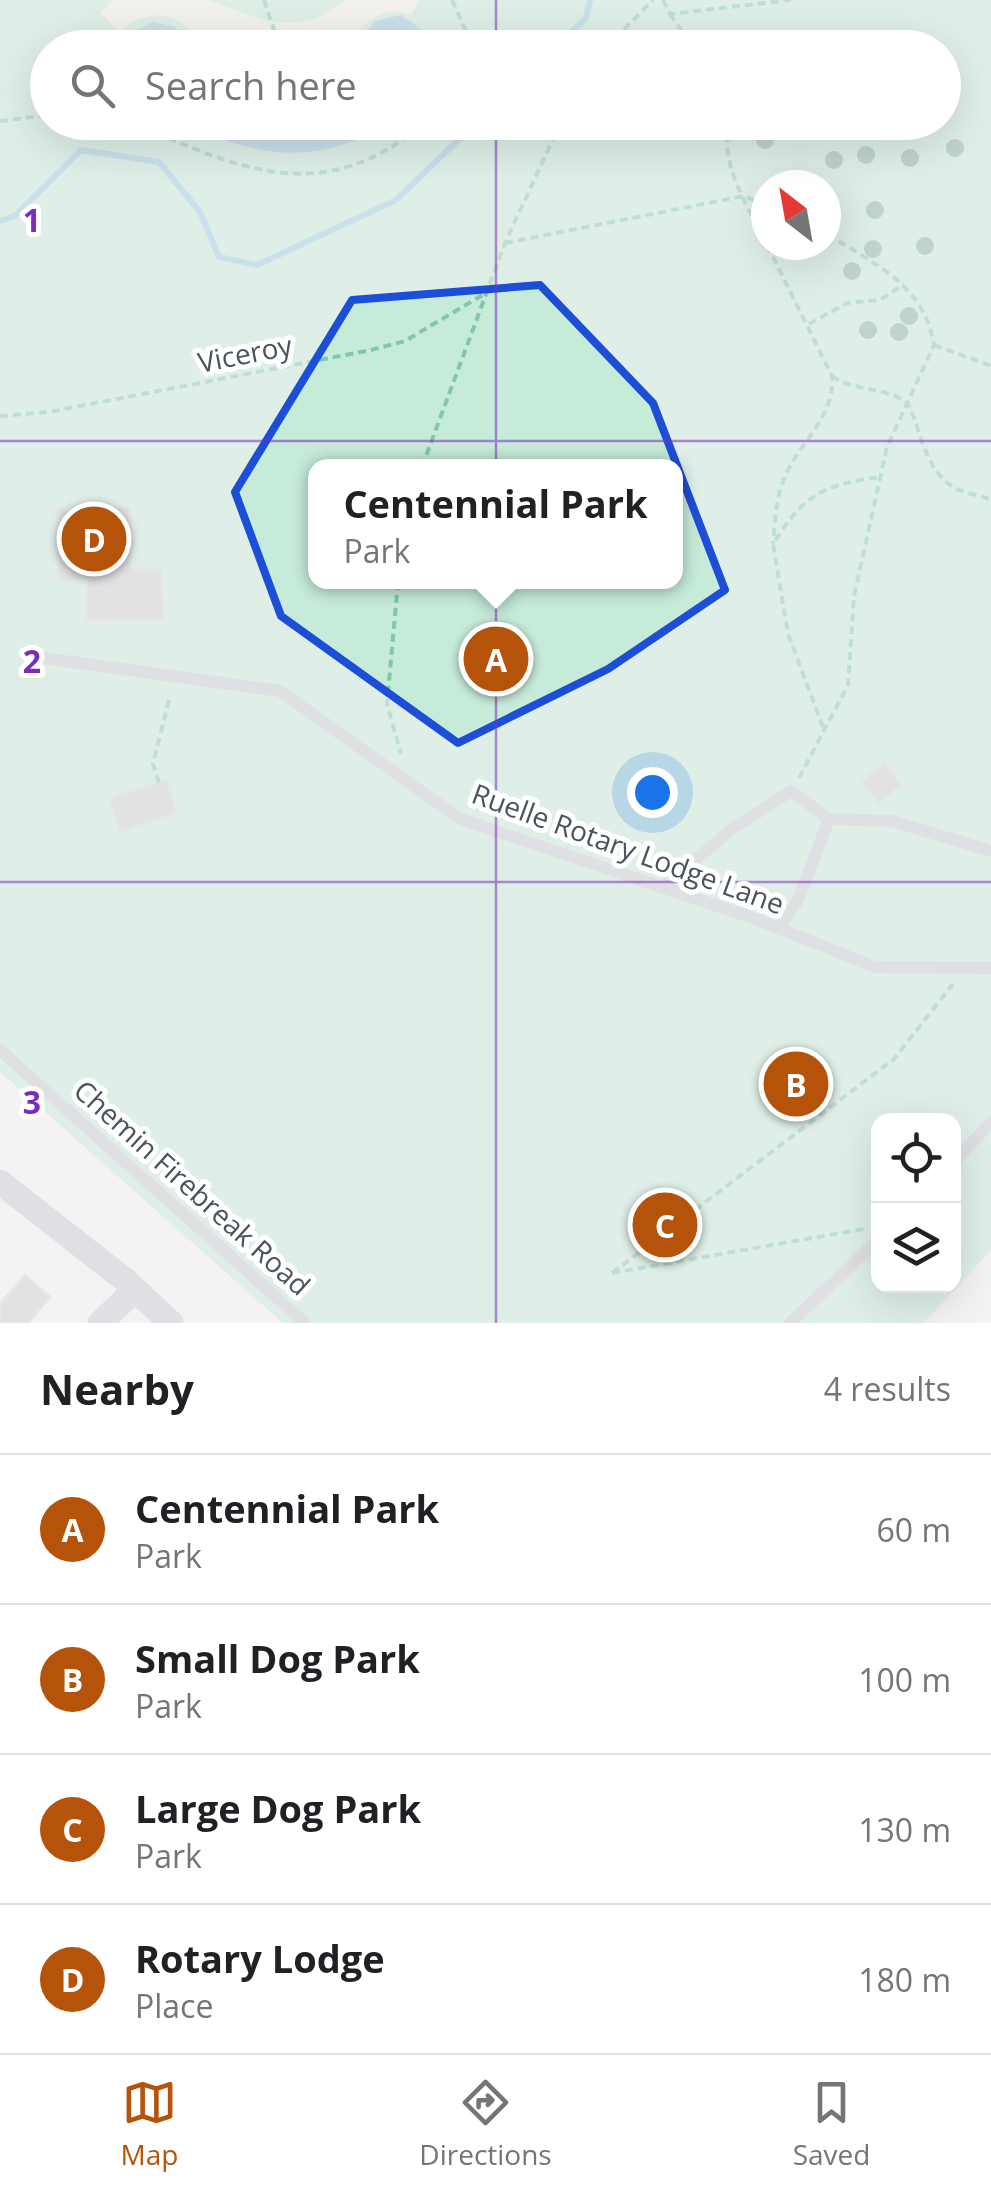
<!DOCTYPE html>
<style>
body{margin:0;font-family:"Open Sans",sans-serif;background:#f2f2f2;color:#202124}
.controls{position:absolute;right:30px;bottom:30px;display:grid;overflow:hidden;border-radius:20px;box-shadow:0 10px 40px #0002}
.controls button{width:90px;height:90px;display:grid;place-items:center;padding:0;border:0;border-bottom:2px solid #e0e0e0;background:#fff;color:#202124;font:50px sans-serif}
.compass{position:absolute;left:751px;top:170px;width:90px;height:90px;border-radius:50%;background:#fff;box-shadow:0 10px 40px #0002;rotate:329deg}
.you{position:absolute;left:652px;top:792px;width:35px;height:35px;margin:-25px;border:8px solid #fff;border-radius:50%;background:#1a73e8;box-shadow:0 0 0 15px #1a73e833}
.badge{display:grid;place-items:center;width:65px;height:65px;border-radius:50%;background:#b45309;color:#fff;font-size:32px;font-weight:700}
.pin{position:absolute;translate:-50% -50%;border:5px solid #fff;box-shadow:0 2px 10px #0006}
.popup{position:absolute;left:308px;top:459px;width:375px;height:130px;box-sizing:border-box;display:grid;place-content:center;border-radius:20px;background:#fff;filter:drop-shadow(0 2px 8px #0005);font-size:32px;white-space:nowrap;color:#757577}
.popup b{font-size:38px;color:#202124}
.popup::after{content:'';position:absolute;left:50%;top:100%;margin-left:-20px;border:20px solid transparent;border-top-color:#fff}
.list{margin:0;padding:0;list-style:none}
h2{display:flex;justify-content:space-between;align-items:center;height:130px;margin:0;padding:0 40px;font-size:42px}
h2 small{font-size:32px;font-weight:400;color:#757577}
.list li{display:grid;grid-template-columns:65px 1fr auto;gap:30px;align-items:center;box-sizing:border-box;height:150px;padding:0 40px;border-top:2px solid #e0e0e0}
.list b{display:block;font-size:38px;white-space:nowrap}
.list p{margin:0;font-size:32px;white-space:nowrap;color:#757577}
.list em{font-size:32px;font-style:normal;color:#757577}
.icon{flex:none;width:55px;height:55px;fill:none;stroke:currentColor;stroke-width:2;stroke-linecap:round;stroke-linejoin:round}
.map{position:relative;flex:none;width:991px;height:1323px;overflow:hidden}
.search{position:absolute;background:#fff;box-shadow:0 10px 40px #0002;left:30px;right:30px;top:30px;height:110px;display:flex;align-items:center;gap:25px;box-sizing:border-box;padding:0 35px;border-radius:55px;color:#757577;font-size:38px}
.sheet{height:730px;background:#fff}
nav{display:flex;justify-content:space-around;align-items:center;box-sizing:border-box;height:140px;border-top:2px solid #e0e0e0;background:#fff;font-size:28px;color:#757577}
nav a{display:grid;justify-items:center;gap:5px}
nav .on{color:#b45309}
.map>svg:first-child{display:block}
</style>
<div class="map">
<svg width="991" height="1323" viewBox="0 0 991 1323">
<rect width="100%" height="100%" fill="#f4f2f2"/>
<path fill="#c6ebd9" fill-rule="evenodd" d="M0,0H991V1250L924,1323H283L0,1072ZM48,48H944V122H48ZM766,185H826V245H766ZM316,467H676V582H316ZM878,1120H954V1286H878Z"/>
<path fill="#f2f0e5" d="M113,0H207L263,20L289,23L314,20L347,0H418L412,15C381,5 362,22 347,47L204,48C183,12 151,5 119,31L100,13Z"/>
<path fill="#98cbe3" d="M401,15L424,31L431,47H353L375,21Z
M153,22L175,27L195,47H125L132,33Z
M187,123L390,122V123C321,165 257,160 187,123Z"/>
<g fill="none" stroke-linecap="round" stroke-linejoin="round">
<path stroke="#98cbe3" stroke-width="6" d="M555,48L586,18L590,0
M0,221L15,216L81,150L159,162L200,212L219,257L257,265L396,200L477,122"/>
</g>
<path fill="#ccced3" stroke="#d6d7dc" stroke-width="2.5" d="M130,507L131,569H162L163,620L87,621V581H58L57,508Z
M885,763L902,785L878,803L861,781Z
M166,780L177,813L120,833L109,799Z
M25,1275L50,1297L28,1323H0V1304Z"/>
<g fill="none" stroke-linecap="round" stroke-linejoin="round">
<path stroke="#82c6ac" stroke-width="4" stroke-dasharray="8 5" stroke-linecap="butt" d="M264,0L280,48
M452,0L467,34L463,48
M663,0L670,14L791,0
M670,14L685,36L693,31L703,48
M606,48L653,0
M708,48H713
M0,121L48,115
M133,122C239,170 325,209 425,122
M731,122C716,161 750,209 766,244
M505,243L744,196L766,206
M767,245L832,376C835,416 802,440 786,474C776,496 775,520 773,544
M809,324L847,303L880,300L904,284
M934,345L991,366
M832,376C854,392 884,386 908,403C921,431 924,468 953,487C963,493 980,495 991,500
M0,416L49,412L371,350L405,341L486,293
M422,467L505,243L561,122
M398,582L387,704L401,754
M823,727L788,634L773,544C804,494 823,485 880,477
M799,778L848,685L854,596L887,447L934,345C924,283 874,265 826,233
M159,783L153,764L170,695
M612,1273L894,1059L953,984
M612,1273L864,1229"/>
<path stroke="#c4cad1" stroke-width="12" d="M43,658L280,691L460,819L753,918L875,967L991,968
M829,819L892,821L991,851
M663,887L732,829L791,791L829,819L798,900L779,929
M0,1050L305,1323
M954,1162L991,1122
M790,1323L878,1240"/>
<path stroke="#c4cad1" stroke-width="25" d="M0,1182L125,1280L171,1323
M100,1323L135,1290"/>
</g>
<g fill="#80af9d">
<circle cx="765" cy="140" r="9"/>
<circle cx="955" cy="148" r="9"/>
<circle cx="866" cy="155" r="9"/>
<circle cx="910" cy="158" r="9"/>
<circle cx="834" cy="160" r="9"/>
<circle cx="875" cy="210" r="9"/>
<circle cx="925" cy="246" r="9"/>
<circle cx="873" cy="249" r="9"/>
<circle cx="852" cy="271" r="9"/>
<circle cx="909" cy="316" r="9"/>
<circle cx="868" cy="330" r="9"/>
<circle cx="899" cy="332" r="9"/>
</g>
<path d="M0 0H991V1323H0ZM540,285L653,403L725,590L608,669L458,743L281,616L235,492L352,300Z" fill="#f4f2f2" fill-opacity=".55" fill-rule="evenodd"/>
<path fill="none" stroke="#1d4ed8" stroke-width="8" stroke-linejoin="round" d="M540,285L653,403L725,590L608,669L458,743L281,616L235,492L352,300Z"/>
<path fill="none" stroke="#7b2cbf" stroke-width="2.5" stroke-opacity="0.55" d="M496,0V48M496,122V1323M0,441H991M0,882H991"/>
<g text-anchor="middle" stroke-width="10" stroke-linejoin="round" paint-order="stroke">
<g font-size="28" fill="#4b535d" stroke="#fff">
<text transform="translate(245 354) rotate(-11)" y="10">Viceroy</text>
<text transform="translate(628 849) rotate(20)" y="10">Ruelle Rotary Lodge Lane</text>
<text transform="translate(192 1188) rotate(42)" y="10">Chemin Firebreak Road</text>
</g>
</g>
<g font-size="32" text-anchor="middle" font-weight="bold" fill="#7b2cbf" stroke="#fff" stroke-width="10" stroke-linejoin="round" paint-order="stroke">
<text x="32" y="232">1</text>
<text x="32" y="673">2</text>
<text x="32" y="1114">3</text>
</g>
</svg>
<div class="controls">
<button><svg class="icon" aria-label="locate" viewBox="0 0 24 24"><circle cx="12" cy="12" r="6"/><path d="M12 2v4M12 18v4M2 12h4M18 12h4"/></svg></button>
<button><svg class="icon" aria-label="layers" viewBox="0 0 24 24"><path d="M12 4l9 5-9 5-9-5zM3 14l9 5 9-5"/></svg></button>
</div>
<svg class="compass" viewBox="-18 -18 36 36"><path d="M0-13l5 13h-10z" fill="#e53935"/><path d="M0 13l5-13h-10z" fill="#757577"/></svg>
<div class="you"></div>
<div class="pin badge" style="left:496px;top:659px">A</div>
<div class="popup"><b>Centennial Park</b>Park</div>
<div class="pin badge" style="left:796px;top:1084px">B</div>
<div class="pin badge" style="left:665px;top:1225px">C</div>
<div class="pin badge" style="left:94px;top:539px">D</div>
<div class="search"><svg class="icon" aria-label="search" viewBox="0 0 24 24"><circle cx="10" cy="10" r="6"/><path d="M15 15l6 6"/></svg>Search here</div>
</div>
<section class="sheet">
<h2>Nearby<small>4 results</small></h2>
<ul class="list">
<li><span class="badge">A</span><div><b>Centennial Park</b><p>Park</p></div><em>60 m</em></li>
<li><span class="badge">B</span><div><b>Small Dog Park</b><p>Park</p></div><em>100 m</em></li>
<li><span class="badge">C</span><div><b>Large Dog Park</b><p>Park</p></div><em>130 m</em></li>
<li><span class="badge">D</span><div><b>Rotary Lodge</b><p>Place</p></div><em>180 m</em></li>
</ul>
</section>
<nav>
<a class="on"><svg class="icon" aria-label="map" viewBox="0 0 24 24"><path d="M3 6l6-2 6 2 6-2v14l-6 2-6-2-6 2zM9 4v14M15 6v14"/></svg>Map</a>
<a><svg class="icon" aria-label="directions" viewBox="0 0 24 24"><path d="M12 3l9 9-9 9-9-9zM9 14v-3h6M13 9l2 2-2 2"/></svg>Directions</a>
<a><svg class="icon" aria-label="saved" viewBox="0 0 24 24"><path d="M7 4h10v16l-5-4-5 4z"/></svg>Saved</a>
</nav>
